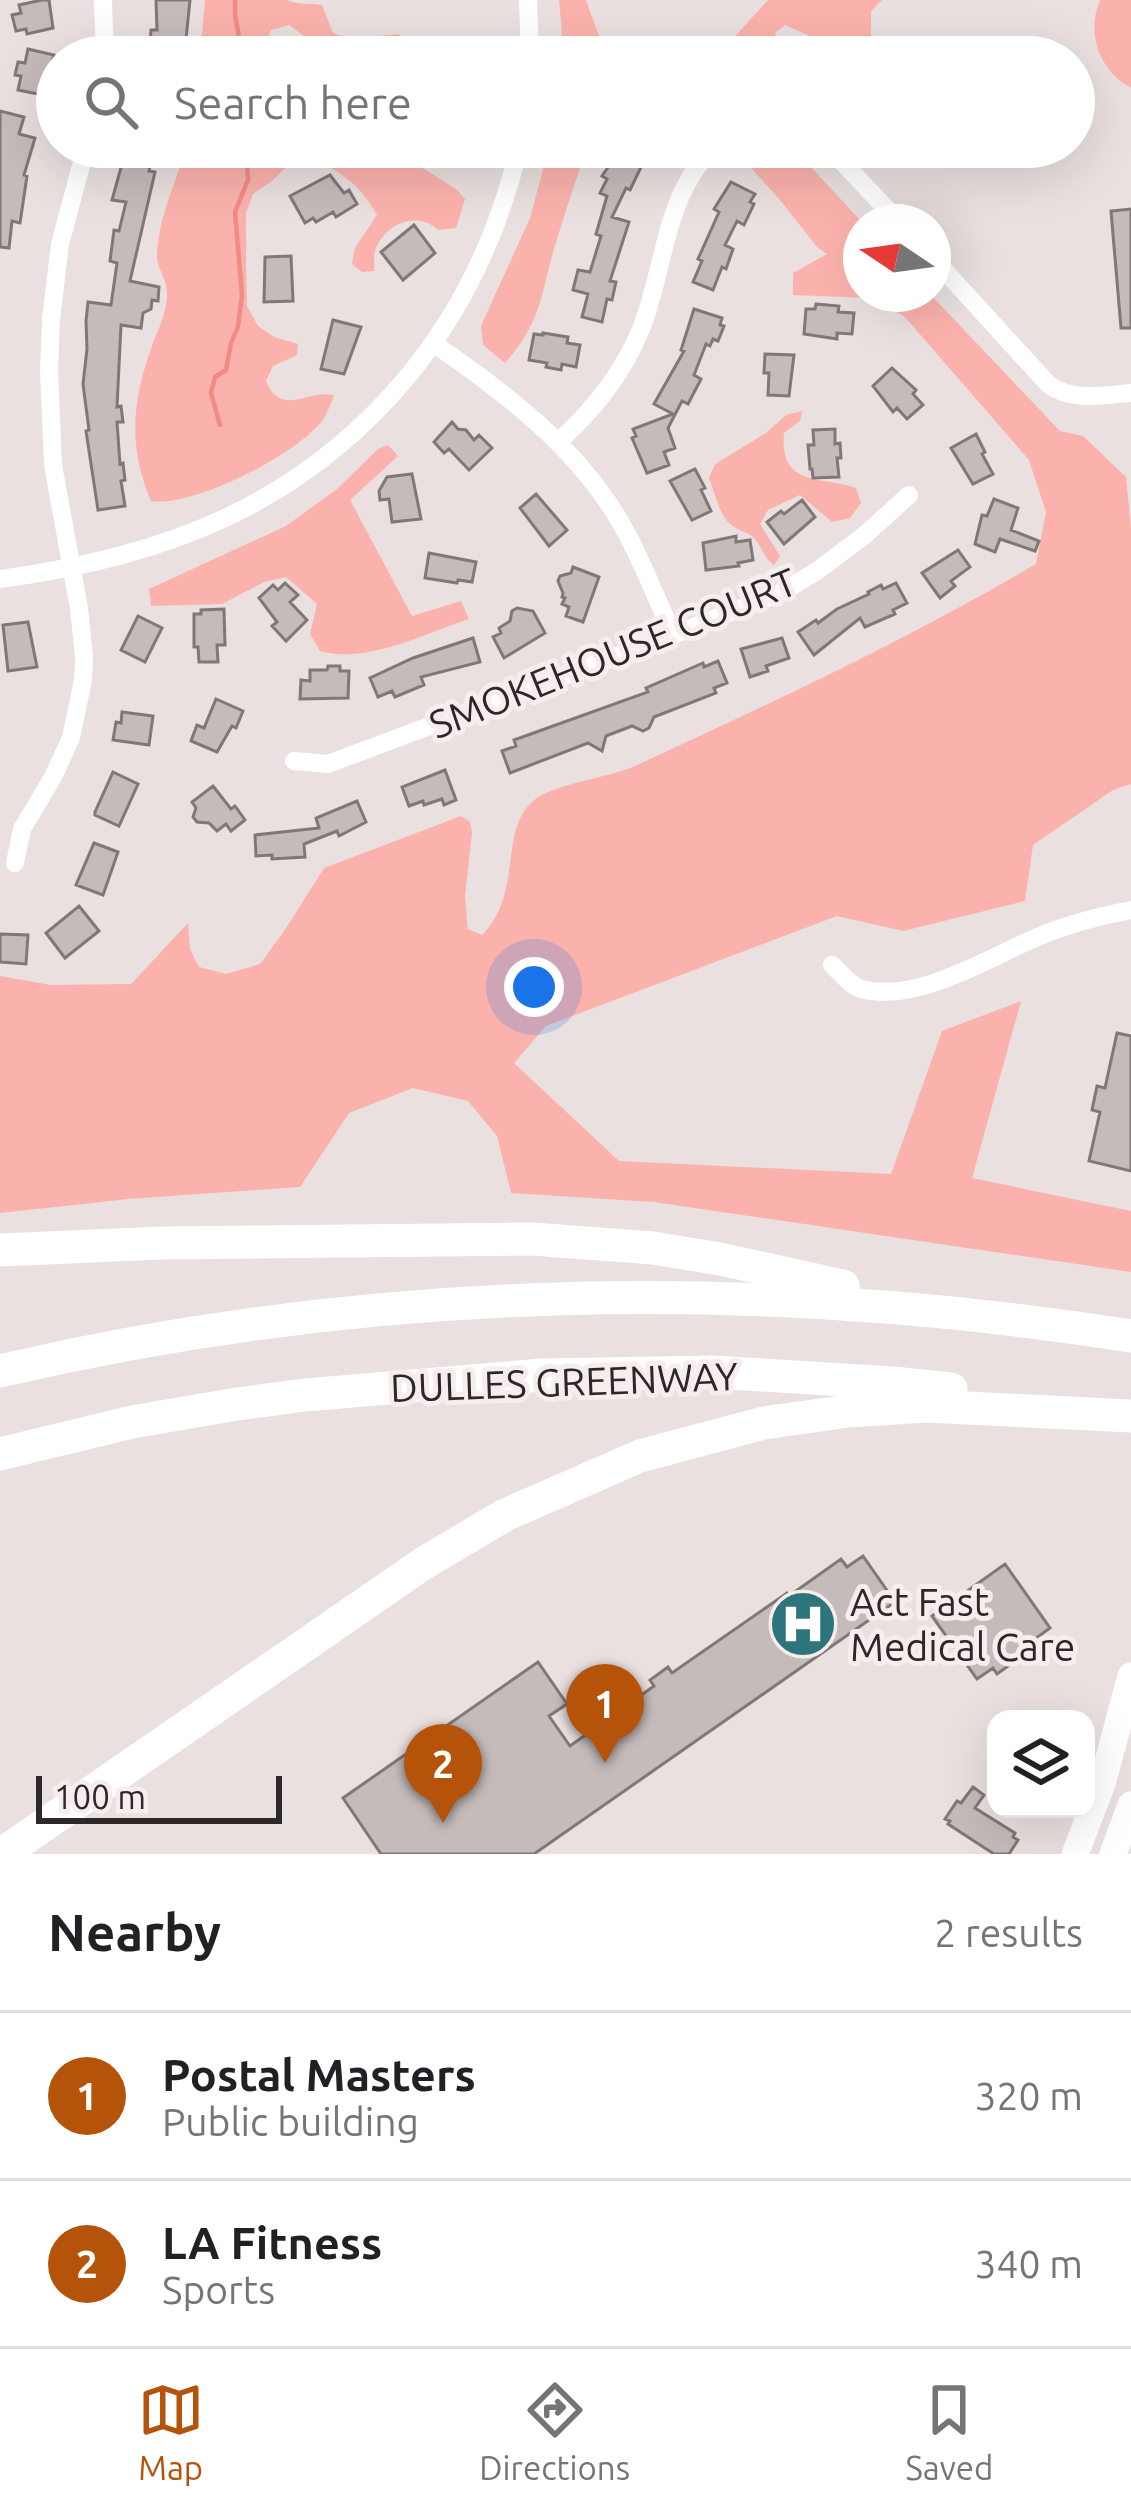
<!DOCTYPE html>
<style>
body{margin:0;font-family:Ubuntu,sans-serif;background:#f6f6f6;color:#202124}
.controls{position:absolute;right:36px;bottom:36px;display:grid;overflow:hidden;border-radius:24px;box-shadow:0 12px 48px #0002}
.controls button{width:108px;height:108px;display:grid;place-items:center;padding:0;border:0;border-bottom:3px solid #e0e0e0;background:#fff;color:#202124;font:60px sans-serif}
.compass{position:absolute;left:843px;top:204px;width:108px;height:108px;border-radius:50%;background:#fff;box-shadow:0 12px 48px #0002;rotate:283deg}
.scale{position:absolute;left:36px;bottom:30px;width:246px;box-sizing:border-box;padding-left:12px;border:6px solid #2b2827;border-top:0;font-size:33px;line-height:42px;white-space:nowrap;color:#2b2827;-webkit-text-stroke:9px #f7edec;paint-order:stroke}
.you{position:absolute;left:534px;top:987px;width:42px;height:42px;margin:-30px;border:9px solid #fff;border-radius:50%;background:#1a73e8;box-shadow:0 0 0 18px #1a73e833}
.badge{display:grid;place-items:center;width:78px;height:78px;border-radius:50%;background:#b45309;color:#fff;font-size:39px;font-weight:700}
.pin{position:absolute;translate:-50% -99px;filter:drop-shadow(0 3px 6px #0008)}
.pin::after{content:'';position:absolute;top:63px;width:42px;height:36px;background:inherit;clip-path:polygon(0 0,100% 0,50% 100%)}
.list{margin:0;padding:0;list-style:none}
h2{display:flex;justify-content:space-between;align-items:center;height:156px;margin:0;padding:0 48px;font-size:51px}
h2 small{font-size:39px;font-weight:400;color:#757577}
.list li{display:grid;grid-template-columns:78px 1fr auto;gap:36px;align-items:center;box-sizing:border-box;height:168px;padding:0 48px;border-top:3px solid #e0e0e0}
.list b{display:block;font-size:45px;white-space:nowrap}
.list p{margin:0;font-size:39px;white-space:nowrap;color:#757577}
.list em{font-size:39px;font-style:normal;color:#757577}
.icon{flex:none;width:66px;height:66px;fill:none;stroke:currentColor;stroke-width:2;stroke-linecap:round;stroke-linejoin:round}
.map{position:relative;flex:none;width:1131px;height:1854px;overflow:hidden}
.search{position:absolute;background:#fff;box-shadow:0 12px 48px #0002;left:36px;right:36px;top:36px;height:132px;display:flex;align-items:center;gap:30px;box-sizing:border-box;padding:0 42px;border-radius:66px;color:#757577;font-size:45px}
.sheet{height:492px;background:#fff}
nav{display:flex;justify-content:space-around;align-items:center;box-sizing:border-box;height:168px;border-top:3px solid #e0e0e0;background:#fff;font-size:33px;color:#757577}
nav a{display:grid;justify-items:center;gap:6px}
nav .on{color:#b45309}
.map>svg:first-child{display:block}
</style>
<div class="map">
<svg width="1131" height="1854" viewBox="0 0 1131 1854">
<rect width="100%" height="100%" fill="#e9e0df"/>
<path fill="#fbb2ac" d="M205,0H287C298,5 310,3 322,5L333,33L349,39L399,34L406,50L403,57H322L318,46L289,25L271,30L260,57H200Z
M559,0H586L604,50L651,57H560L562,33Z
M768,0H882L871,11V55L857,57L785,25L776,32L771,52L762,57H716Z
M1100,0H1131V88C1099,70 1086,34 1100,0Z
M186,147H398L402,155L456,189L465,199L456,228L438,230C417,210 384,224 375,251C373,257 375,264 374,271L362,272L352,264L355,248L377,215C360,183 332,163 297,156L272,181L253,194L246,213V266L247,306L258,326L274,337L298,344L297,355L273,366L266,381C281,418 307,389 334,395C331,403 327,414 322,421C296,455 192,508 151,501C128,447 132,401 152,346C158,330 168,310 167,292C167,279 157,269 157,256C158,217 176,184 186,147Z
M549,147H587C576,181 564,215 554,249C540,298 541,322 505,363L483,345L481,326L530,218Z
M736,147H792L862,222L861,294H930L1060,431L1083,436L1126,477L1131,527V784L1113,790L1033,845L1025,901L903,931L837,916L546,1026L514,1063L619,1161L891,1174L942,1031L1021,1001L972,1178L1131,1211V1272L654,1202L511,1193L497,1136L468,1101L413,1088L349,1113L300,1187L128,1199L0,1213V976L51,985L131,984L188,923L190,949L199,967L226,974L260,964L285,930L324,868L461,816L470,822L472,832L465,897L468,929L482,935C523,894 499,832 532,802C551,784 608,778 635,766C771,703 907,640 1036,564L1046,512L1029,460L904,316L872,298L793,295V273L827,254L817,247L780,200L734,149Z
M802,411L800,421L784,433C779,489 824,475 856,488L861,503L850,518L832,522L800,495L768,510L760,524L780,556L774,565C764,557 763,550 756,540C749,531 738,532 730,524C719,514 715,493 709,478L715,464L766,433L786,415Z
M388,445L398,456L350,500L412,616L461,601L469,619C423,634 367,664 320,651L310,634L317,604L286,577L264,582L222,604L151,606L149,589L286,526L337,489L378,449Z"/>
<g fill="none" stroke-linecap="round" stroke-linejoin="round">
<path stroke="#f28b85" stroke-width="4.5" d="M235,0V16L243,57
M220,425L211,393L215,377L226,370L231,343L238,327L242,295L235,212L248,180L246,147"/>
</g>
<path fill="#c4bbba" stroke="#807877" stroke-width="3" d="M42,0H49L53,28L27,34L26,29L16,31L12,15L21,13L19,5Z
M156,0H190L185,49H179V57H149L151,30H157Z
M28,49L54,55L51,64L55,65L48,96L18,90L21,76L15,75L18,62L25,63Z
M0,111L24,117L19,134L35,138L24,175L27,176L20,223L12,221L9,248L0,247Z
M620,150L644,161L630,190L626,188L612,217L629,222L610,281L616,282L612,300L607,299L602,322L582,317L588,294L573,290L578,270L590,272L601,236L596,234L607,196L600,193L607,179L602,176Z
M125,153L152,159L149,171L155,172L130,281L159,287L158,301L152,300L151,309L143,313L141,328L121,325L117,407L121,406L123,422H117L120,464L123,463L125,480L121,481L125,506L98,510L86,431L89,430L83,384L87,349L86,321L88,302L111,305L117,263L110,261L114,230L119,231L126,202L112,200Z
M330,175L344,193L349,190L357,204L336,217L333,212L316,222L313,218L305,223L290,196Z
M731,182L755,194L750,202L754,204L744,225L737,221L725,245L733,249L726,269L722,267L713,290L693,282L702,261L698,259L719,212L714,209Z
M1131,209V328H1121L1111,211Z
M414,225L435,253L403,280L381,252Z
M291,256L293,301L264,302L265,257Z
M816,304L839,306L838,312L854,313L852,334L837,333V339L804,334L806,309H815Z
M694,309L722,318L720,325L724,326L718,341L713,339L710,346L706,344L694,375L701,379L688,404L682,401L668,428L675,448L664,452L669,465L647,473L632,438L636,436L633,429L673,414L654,404L684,351L681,350Z
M333,320L361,327L344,374L321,369Z
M543,333L568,337L567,343L580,345L576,367L562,364L561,370L546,367L547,363L529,360L534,334L543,335Z
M765,354L794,355L789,396L768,395L769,373H764Z
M892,368L916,390L913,394L923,405L907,419L897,408L893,412L873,386Z
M452,422L458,429L466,430L474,440L479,435L492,448L469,470L449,449L444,453L434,442Z
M835,429V444L840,443L841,458H837L839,477L813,478L812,469H810L808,445H814L813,430Z
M976,434L985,452L982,454L993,474L973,484L951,448Z
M695,469L705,488L701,490L711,511L692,520L670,481Z
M412,474L421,519L392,522L389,499L380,500L379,491L387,477Z
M536,494L567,530L549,546L520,508Z
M994,499L1018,508L1011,530L1039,541L1035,551L1000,539L995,552L975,544L982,515L987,516Z
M802,500L815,517L784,544L767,522L781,511L784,514Z
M736,536V542L750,540L753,560L738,563L739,566L706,570L703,543Z
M958,550L970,567L951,581L955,586L940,598L922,573Z
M429,553L476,562L472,582L458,580L457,583L425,578Z
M573,567L599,577L583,622L566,616L569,607L562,604L565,598L562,597L563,593L558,581L560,576L571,573Z
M285,583L298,595L290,602L307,620L286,641L272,626L277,622L259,598L273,585L278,590Z
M896,583L907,603L893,610L895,614L865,627L860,618L814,655L798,632L816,620L818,623L837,609L869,594L868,592L881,585L883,589Z
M517,608L533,611L545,633L504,658L493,637L501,633L499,628L510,621L512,611Z
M224,609L225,645H217L218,662H199L198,647H194V614H201V610Z
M138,616L162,628L145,662L121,650Z
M28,622L37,667L8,671L3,625Z
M473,638L480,662L421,677L424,685L395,697L392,691L378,697L370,678L413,658Z
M782,638L789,658L766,666L768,671L750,677L741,649Z
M718,661L727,683L714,688L716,693L654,717L649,728L643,731L632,726L606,736L602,751L588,743L510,773L502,751L516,746L514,740L648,692L646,688L703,663L704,667Z
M328,666H340V671H349L348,698L300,699L301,680L310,681V670H327Z
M216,699L243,711L236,728L232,726L217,752L191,741L197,725L204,728Z
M122,712L153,716L149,745L113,740L116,722L121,723Z
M445,770L456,800L444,805L442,799L424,805L423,801L409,806L402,787Z
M113,772L138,784L119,826L95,815V812Z
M213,786L231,809L235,806L245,820L231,831L226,824L217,831L209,823L197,822L193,817L196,808L192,802Z
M357,801L366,822L339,836L337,831L304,844L305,857L272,859V855L256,856L255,835L319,828L316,818Z
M94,843L118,852L103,895L76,885Z
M79,906L99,931L65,958L46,933Z
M0,934L28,935L26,964L0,962Z
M1117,1033L1131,1036V1171L1089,1161L1100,1112L1092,1110L1097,1086L1105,1088Z
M863,1556L895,1602L534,1854H381L343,1798L538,1662L567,1704L549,1716L570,1746L654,1686L650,1680L668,1667L672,1673L787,1593L789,1596L841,1559L847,1567Z
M1005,1564L1050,1628L1035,1639L1039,1644L997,1674L993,1668L977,1679L932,1616Z
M973,1787L984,1795L975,1808L1015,1833L1013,1837L1018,1840L1009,1854H994L948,1824L950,1821L945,1819L957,1801L961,1803Z"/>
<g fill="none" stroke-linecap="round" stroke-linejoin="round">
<path stroke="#fff" stroke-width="18" d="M103,0L105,57
M528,0L530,57
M828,147L899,222
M933,258L1049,385C1074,402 1102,395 1131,393
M434,344C506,393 578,448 622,525C642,560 656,598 673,635
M558,442C594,410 623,373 641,329C666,266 663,197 714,147
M0,579C164,557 300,506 408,376C464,308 499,233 519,147
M294,761L328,764L673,635L782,592L817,571L866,534L909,495
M15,863L22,829L53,777L71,738L83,680L84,657L79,608L53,465L49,370L51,320L60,244L86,147
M832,965C841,973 851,986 861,989C918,1004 989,957 1040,936C1070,923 1100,916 1131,910"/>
<path stroke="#fff" stroke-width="27" d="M1075,1854L1102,1784L1131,1676
M1113,1854L1131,1805"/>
<path stroke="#fff" stroke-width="33" d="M0,1250L162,1243L533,1239L653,1248L720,1259L843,1286
M0,1371C372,1284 754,1277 1131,1336
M0,1454L132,1422L237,1404L305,1395L542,1375L713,1372L893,1383L951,1389
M2,1854L424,1563L505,1515L640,1456L764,1423L849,1411L926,1406L1131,1416"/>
</g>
<defs>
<g id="hospital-disc" transform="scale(3.45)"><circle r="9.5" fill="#2c757d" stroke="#f7edec"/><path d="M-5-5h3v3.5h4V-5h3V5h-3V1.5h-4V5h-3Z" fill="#fff"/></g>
</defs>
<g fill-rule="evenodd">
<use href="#hospital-disc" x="803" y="1624"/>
</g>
<g text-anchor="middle" stroke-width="10" stroke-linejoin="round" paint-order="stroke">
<g font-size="39" fill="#2b2827" stroke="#f7edec">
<text transform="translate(613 653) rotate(-22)" y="14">SMOKEHOUSE COURT</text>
<text transform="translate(564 1382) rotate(-2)" y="14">DULLES GREENWAY</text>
</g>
<g font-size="39" fill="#2b2827" stroke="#f7edec" text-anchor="start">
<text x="850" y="1616">Act Fast<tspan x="850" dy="45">Medical Care</tspan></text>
</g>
</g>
</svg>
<div class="controls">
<button><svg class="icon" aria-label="layers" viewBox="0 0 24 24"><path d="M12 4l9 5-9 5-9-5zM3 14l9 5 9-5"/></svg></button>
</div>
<svg class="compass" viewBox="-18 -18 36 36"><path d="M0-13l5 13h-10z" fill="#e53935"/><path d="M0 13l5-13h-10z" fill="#757577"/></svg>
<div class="scale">100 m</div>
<div class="you"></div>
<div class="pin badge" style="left:605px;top:1763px">1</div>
<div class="pin badge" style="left:443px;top:1823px">2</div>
<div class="search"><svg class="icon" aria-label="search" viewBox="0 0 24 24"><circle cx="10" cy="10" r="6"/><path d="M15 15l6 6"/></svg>Search here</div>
</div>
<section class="sheet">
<h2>Nearby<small>2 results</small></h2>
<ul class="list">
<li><span class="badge">1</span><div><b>Postal Masters</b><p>Public building</p></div><em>320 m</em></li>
<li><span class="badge">2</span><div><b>LA Fitness</b><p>Sports</p></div><em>340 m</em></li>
</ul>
</section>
<nav>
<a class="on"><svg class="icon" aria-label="map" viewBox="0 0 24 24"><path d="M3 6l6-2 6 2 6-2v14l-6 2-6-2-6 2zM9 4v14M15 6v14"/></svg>Map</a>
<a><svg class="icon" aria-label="directions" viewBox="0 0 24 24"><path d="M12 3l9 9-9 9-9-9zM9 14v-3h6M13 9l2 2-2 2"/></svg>Directions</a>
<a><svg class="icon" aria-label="saved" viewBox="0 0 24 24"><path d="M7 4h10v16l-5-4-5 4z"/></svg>Saved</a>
</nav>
